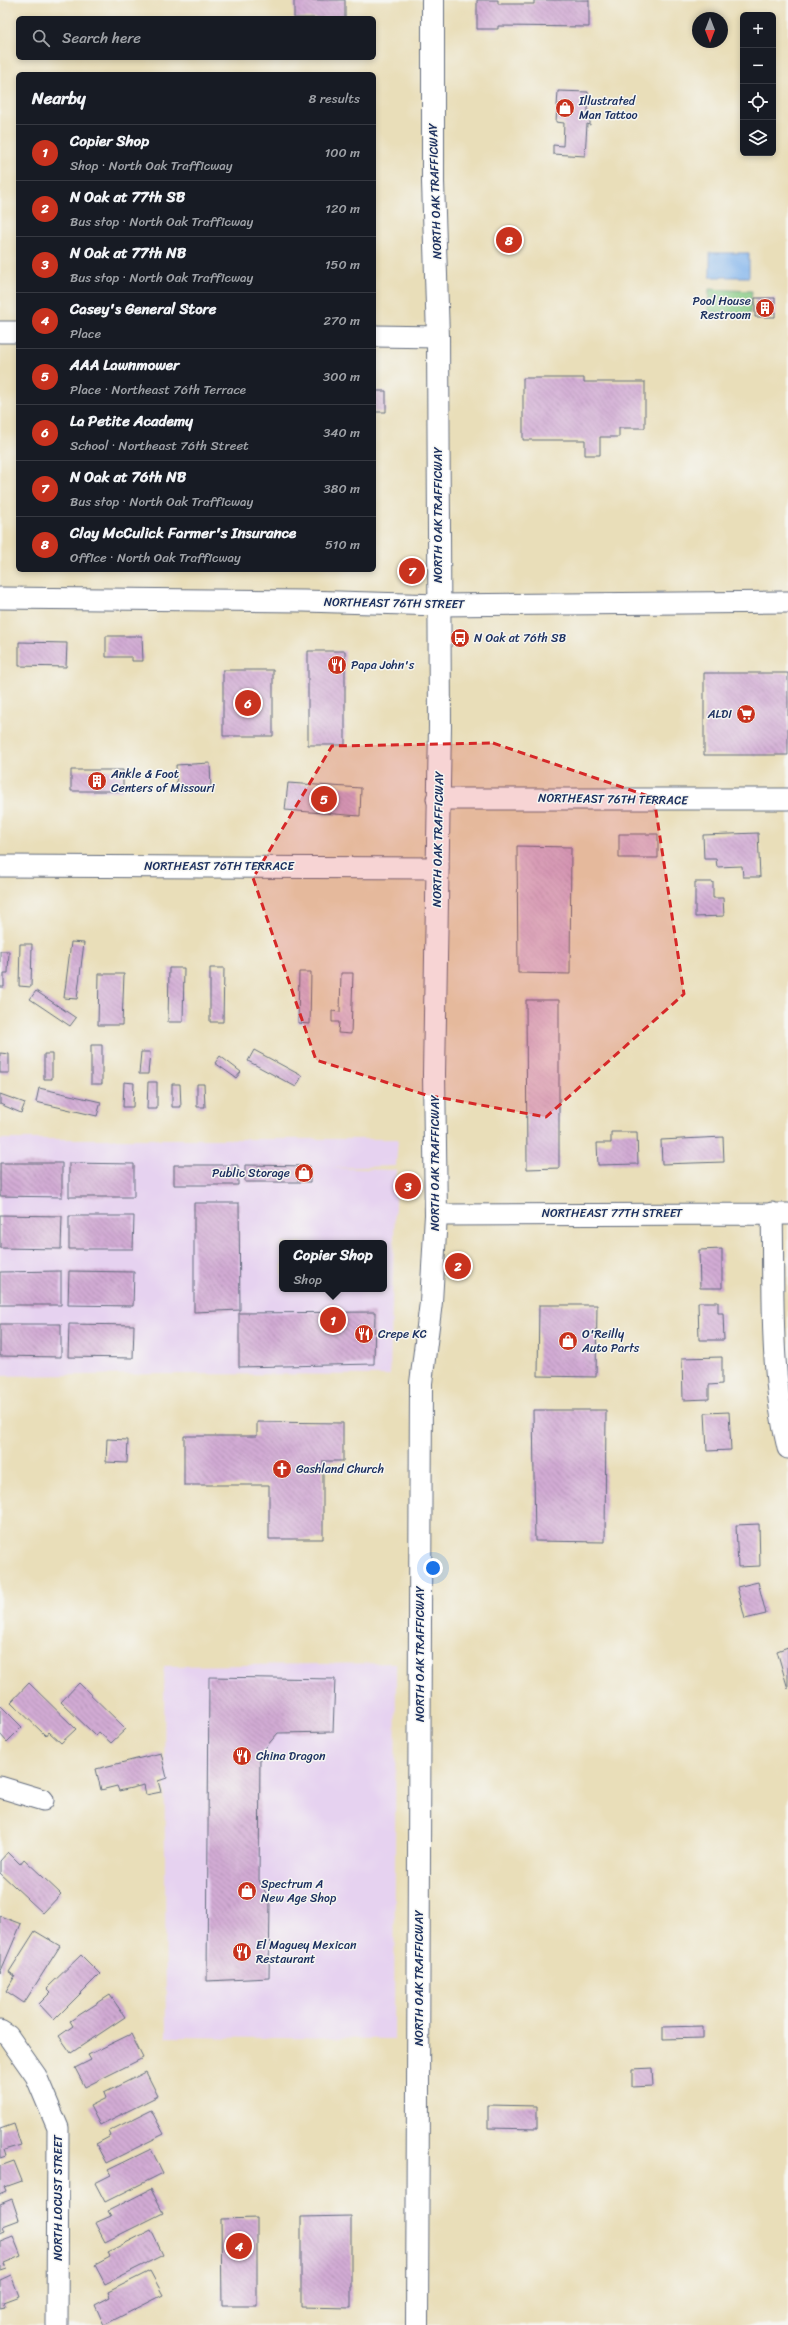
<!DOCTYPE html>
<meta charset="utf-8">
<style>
body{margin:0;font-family:Sriracha,sans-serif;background:#242831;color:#f1f3f6}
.controls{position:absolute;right:12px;top:12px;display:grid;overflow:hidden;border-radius:6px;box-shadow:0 2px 6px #0003}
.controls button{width:36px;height:36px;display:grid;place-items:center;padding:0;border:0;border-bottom:1px solid #363941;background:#171b24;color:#f1f3f6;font:20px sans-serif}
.compass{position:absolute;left:692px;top:12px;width:36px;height:36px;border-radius:50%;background:#171b24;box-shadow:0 2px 6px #0003;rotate:180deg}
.you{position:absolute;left:433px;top:1568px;width:14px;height:14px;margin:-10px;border:3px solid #fff;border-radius:50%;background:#1a73e8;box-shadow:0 0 0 6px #1a73e833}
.badge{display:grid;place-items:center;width:26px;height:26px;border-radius:50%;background:#c8321e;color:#fff;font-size:13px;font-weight:700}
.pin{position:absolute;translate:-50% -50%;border:2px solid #fff;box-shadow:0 1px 4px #0006}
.popup{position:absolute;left:279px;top:1240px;width:108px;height:52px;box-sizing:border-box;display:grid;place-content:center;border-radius:6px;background:#171b24;filter:drop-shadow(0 1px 3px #0005);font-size:13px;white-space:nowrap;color:#9ea1a6}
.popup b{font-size:15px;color:#f1f3f6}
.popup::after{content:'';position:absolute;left:50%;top:100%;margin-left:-8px;border:8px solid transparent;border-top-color:#171b24}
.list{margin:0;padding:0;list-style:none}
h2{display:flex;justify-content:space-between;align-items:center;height:52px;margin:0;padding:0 16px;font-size:17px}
h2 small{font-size:13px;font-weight:400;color:#9ea1a6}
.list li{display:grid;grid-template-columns:26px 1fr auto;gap:12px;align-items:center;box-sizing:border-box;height:56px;padding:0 16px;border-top:1px solid #363941}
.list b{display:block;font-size:15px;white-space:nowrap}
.list p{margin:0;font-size:13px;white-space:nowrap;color:#9ea1a6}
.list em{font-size:13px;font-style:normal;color:#9ea1a6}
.icon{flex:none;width:22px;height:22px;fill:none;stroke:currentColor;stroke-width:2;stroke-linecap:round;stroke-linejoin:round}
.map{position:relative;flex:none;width:788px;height:2325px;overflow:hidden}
.search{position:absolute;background:#171b24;box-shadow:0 2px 6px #0003;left:16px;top:16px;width:360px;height:44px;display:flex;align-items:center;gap:10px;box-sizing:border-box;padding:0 14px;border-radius:6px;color:#9ea1a6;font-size:15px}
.panel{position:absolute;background:#171b24;box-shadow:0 2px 6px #0003;left:16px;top:72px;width:360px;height:500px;border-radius:6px}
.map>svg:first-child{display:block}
</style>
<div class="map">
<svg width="788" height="2325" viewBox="0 0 788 2325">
<defs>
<pattern id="building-back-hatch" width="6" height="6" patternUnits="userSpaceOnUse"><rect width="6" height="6" fill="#d2abd4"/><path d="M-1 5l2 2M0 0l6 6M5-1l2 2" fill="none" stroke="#aa8caf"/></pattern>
</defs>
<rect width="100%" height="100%" fill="#f6f6f2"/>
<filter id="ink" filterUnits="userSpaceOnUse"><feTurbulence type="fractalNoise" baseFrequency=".025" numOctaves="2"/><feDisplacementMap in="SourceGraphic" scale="8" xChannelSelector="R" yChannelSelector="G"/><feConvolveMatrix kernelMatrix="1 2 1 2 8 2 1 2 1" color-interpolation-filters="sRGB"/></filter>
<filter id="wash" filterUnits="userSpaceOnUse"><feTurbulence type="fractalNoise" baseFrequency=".012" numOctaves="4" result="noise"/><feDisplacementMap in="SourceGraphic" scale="16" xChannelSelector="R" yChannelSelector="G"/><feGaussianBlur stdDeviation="0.9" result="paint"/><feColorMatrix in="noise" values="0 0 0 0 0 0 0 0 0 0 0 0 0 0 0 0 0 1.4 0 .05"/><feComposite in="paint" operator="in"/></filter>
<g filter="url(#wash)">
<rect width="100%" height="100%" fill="#e9deb9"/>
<path fill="#e6d2f0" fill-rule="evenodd" d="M0,1139H398L396,1166L332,1168L396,1170L390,1375L162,1374L0,1376ZM282,1243H384V1289H282Z
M396,1663L394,2039L166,2037L164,1666Z"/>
<path fill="#87cb84" stroke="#517d71" d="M709,289L752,291L750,314L708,312Z"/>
<path fill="#80b3ec" stroke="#4e71a5" d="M710,253H749V277H710Z"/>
<g id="blocks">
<path fill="url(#building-back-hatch)" d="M294,0H345V18H294Z
M477,0H498V4H534V0H589V27L498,26V29H477Z
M558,91L588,92V115H590V125L587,124L585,156L553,154V145L563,146L564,123L556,122Z
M755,298H775V317H755Z
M523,378H584V382H645V428H619V437H600V455H585V440H523Z
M374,391H386V412H374Z
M106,636H142L143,661H132V657H106Z
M19,642L67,643L66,667L19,666Z
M308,651H345V745H308Z
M223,670H273V736H223Z
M704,673H788V755H704Z
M210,763L211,789L177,790L176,765Z
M71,770H123V791H71Z
M288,783L361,788L360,816L285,810Z
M758,833L760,877H743L742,866L717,867L716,859H704L703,835Z
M619,834H658V858H619Z
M517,846L571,847L570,974L518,973Z
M695,882H713V898H723L724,916L695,917Z
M71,942L84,943L77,999L64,998Z
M20,944H32L31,987L19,986Z
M0,951H9L8,973H4V987H0Z
M169,968H184L183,1022H168Z
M210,968H224L223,1022H210Z
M299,972H311L310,1024L298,1023Z
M341,973H353L351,1034L338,1033L339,1022H332V1011L340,1012Z
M99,974H124L122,1025H98Z
M36,991L76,1018L70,1026L30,999Z
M526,1000H559V1168L527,1169Z
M91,1045H102V1084H91Z
M254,1050L302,1076L296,1087L248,1061Z
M141,1052H150L148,1074H139Z
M0,1053L9,1054V1073H0Z
M44,1054H52V1079H44Z
M220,1056L241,1072L236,1078L215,1063Z
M124,1082L134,1083L133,1107H123Z
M148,1082H157V1109H147Z
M172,1084H180L181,1107H172Z
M197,1084H204L205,1107H197Z
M39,1088L101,1102L97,1116L36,1102Z
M0,1094L25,1103L21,1113L0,1104Z
M611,1132H637L638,1164L598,1165L597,1143H611Z
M723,1137L724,1162L662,1164L661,1140Z
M0,1163H62V1197L0,1196Z
M69,1163L134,1164V1197H69Z
M174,1165H238V1185H174Z
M245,1165L310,1166V1182H245Z
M194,1203H239L240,1310L194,1312Z
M0,1215L62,1216L61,1249L0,1248Z
M69,1216H134L133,1249H69Z
M722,1249V1288H700L699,1250Z
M61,1271V1305H0V1272Z
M69,1271L134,1272L133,1306L68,1305Z
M698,1302H718V1313H723L724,1340H699Z
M539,1305H597L596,1377L538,1376Z
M375,1312L374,1364L239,1367V1313Z
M0,1324H61V1357L0,1356Z
M69,1324L134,1325L133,1358L68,1357Z
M722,1357V1384L709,1385V1399L683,1400L682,1358Z
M533,1410H606L605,1542L535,1541Z
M729,1412L731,1450L707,1451L705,1413Z
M257,1422L343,1423V1461H323V1539H269V1485H184V1436H257Z
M107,1439L128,1440L127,1463L106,1462Z
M759,1524L760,1566L738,1567L736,1525Z
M758,1582L766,1614L745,1619L737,1587Z
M788,1647V1689L777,1651Z
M209,1677L335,1679L333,1732L278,1733L260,1754L259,1880L270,1901L269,1978L207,1981Z
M29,1683L76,1729L61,1743L49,1732L46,1736L11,1702Z
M79,1683L126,1729L111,1743L99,1732L96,1736L61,1702Z
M0,1705L22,1727L7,1742L0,1734Z
M161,1753L167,1778L158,1781L161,1792L146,1795L144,1785L119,1791L117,1786L101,1790L96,1769Z
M8,1852L20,1864L24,1859L61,1894L43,1913L0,1873V1861Z
M0,1916L21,1924L0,1973Z
M35,1931L60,1946L24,2003L6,1991L15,1976L9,1972Z
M81,1955L100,1974L54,2020L39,2004L51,1992L47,1988Z
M110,1995L125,2017L71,2053L59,2036L73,2026L70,2021Z
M703,2026V2038L663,2039V2027Z
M131,2034L143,2058L85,2087L75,2068L91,2060L88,2055Z
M652,2068L653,2086L632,2087V2069Z
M146,2072L158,2096L100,2125L90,2106L106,2098L104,2093Z
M488,2105L537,2106V2129L488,2128Z
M151,2110L164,2134L106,2163L96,2144L111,2136L109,2131Z
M14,2124L21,2145L4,2150L6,2156L0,2158V2129Z
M151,2149L163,2173L105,2202L95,2183L111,2175L108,2170Z
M14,2161L22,2181L5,2187L7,2192L0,2195V2166Z
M151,2189L163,2213L105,2242L95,2223L111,2216L108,2211Z
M12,2199L19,2220L3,2226L5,2231L0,2233V2204Z
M351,2216V2308L301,2307V2217Z
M257,2218V2306H222L221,2219Z
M151,2230L163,2255L105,2284L95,2265L110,2257L108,2252Z
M13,2236L21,2256L4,2263L6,2268L0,2270V2241Z
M150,2271L163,2295L104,2325L95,2305L110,2297L108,2292Z
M11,2275L19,2296L3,2302L5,2307L0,2308V2280Z"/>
</g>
</g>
<g filter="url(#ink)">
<use href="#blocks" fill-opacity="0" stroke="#636c7e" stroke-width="1"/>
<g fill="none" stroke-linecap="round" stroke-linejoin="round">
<g stroke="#636c7e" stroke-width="23">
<path id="minor" d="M0,332H18
M374,336L438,337
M0,598L304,601L439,605L788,602
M437,799H788
M0,866L438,868
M772,1213C774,1291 769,1372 788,1448
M436,1215L788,1214
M0,1787L43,1800
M0,2031L8,2036L36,2076L58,2128L57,2325"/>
</g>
<g stroke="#636c7e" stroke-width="24">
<path id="major" d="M417,2325L421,1383L431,1302L436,1215L434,1074L440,726L438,337L433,182V0"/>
</g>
<use href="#minor" stroke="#fff" stroke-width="21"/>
<use href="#major" stroke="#fff" stroke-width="22"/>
</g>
</g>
<path fill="#d62828" fill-opacity="0.2" stroke="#d62828" stroke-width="3" stroke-dasharray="8 5" stroke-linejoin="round" d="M493,743L654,798L684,994L546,1117L426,1095L316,1060L253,878L332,746Z"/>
<defs>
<g id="shop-disc" transform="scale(1)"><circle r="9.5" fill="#c8321e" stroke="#f6f6f2"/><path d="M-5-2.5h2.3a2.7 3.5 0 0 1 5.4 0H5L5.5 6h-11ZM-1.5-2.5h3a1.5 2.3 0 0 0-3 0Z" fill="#fff"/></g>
<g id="building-disc" transform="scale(1)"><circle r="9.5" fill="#c8321e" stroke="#f6f6f2"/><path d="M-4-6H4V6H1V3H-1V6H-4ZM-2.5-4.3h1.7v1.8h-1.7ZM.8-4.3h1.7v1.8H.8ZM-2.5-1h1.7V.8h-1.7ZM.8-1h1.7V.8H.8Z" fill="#fff"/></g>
<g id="bus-disc" transform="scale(1)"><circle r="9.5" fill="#c8321e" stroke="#f6f6f2"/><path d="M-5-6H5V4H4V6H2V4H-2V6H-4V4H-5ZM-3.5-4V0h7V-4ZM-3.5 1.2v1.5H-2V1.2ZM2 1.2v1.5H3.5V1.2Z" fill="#fff"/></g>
<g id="restaurant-disc" transform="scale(1)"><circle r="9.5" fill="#c8321e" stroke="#f6f6f2"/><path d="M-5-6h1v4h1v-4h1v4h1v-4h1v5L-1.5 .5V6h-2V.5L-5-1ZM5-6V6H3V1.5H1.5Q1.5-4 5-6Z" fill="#fff"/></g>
<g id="supermarket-disc" transform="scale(1)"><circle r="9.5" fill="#c8321e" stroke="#f6f6f2"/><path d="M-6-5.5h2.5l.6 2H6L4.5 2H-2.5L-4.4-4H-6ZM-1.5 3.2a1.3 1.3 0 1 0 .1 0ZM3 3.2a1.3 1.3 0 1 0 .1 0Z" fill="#fff"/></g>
<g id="church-disc" transform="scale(1)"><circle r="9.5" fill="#c8321e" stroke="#f6f6f2"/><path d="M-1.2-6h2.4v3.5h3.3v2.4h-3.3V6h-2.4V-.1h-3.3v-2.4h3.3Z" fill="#fff"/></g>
</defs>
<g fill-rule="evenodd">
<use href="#shop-disc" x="565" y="108"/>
<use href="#building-disc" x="765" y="308"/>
<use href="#bus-disc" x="460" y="638"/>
<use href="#restaurant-disc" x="337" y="665"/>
<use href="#supermarket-disc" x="746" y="714"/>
<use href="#building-disc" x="97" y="781"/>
<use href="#shop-disc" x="304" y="1173"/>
<use href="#restaurant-disc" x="364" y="1334"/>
<use href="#shop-disc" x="568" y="1341"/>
<use href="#church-disc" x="282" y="1469"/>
<use href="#restaurant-disc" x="242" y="1756"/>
<use href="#shop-disc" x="247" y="1891"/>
<use href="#restaurant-disc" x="242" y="1952"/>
</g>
<g text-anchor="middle" stroke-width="3" stroke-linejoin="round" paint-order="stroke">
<g font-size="12" fill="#1b2f5e" stroke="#f6f6f2" text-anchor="start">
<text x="579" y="105">Illustrated<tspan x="579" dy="14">Man Tattoo</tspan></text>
<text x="751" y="305" text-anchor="end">Pool House<tspan x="751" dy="14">Restroom</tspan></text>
<text x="474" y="642">N Oak at 76th SB</text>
<text x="351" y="669">Papa John's</text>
<text x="732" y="718" text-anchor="end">ALDI</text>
<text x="111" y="778">Ankle &amp; Foot<tspan x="111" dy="14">Centers of Missouri</tspan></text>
<text x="290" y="1177" text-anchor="end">Public Storage</text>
<text x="378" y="1338">Crepe KC</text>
<text x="582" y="1338">O'Reilly<tspan x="582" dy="14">Auto Parts</tspan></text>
<text x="296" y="1473">Gashland Church</text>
<text x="256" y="1760">China Dragon</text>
<text x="261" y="1888">Spectrum A<tspan x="261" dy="14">New Age Shop</tspan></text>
<text x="256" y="1949">El Maguey Mexican<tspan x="256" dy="14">Restaurant</tspan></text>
</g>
<g font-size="12" fill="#1b2f5e" stroke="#f6f6f2">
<text transform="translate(435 191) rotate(-92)" y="4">NORTH OAK TRAFFICWAY</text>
<text transform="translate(438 515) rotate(-90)" y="4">NORTH OAK TRAFFICWAY</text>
<text transform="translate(394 603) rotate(1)" y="4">NORTHEAST 76TH STREET</text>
<text transform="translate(613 799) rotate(1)" y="4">NORTHEAST 76TH TERRACE</text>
<text transform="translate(438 839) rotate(-89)" y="4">NORTH OAK TRAFFICWAY</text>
<text x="219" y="870">NORTHEAST 76TH TERRACE</text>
<text transform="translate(435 1163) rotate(-90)" y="4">NORTH OAK TRAFFICWAY</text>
<text x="612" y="1217">NORTHEAST 77TH STREET</text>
<text transform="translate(420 1654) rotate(-90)" y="4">NORTH OAK TRAFFICWAY</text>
<text transform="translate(419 1978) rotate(-90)" y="4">NORTH OAK TRAFFICWAY</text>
<text transform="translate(58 2198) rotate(-90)" y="4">NORTH LOCUST STREET</text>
</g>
</g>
</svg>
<div class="controls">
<button>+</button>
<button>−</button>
<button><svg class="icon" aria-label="locate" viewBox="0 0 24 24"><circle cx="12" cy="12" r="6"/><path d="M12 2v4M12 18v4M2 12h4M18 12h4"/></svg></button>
<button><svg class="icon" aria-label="layers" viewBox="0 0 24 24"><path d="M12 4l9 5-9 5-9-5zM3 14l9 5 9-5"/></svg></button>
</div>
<svg class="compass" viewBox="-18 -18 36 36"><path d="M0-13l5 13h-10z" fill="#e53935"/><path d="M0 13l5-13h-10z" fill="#9ea1a6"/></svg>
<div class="you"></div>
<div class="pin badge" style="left:333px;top:1320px">1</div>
<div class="popup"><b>Copier Shop</b>Shop</div>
<div class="pin badge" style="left:458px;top:1266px">2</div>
<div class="pin badge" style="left:408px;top:1186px">3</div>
<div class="pin badge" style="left:239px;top:2246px">4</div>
<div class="pin badge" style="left:324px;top:799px">5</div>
<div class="pin badge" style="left:248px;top:703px">6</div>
<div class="pin badge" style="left:412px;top:571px">7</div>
<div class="pin badge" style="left:509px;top:240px">8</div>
<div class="search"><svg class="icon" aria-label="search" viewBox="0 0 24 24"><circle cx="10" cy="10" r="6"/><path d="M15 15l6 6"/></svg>Search here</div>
<section class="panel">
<h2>Nearby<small>8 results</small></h2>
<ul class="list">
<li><span class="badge">1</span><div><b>Copier Shop</b><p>Shop · North Oak Trafficway</p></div><em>100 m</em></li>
<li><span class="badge">2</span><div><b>N Oak at 77th SB</b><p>Bus stop · North Oak Trafficway</p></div><em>120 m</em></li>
<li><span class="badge">3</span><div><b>N Oak at 77th NB</b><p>Bus stop · North Oak Trafficway</p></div><em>150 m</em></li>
<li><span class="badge">4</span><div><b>Casey's General Store</b><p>Place</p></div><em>270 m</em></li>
<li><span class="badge">5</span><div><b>AAA Lawnmower</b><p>Place · Northeast 76th Terrace</p></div><em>300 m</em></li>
<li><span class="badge">6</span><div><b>La Petite Academy</b><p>School · Northeast 76th Street</p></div><em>340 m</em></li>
<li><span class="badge">7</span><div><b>N Oak at 76th NB</b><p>Bus stop · North Oak Trafficway</p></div><em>380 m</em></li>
<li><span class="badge">8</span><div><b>Clay McCulick Farmer's Insurance</b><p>Office · North Oak Trafficway</p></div><em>510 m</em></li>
</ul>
</section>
</div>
